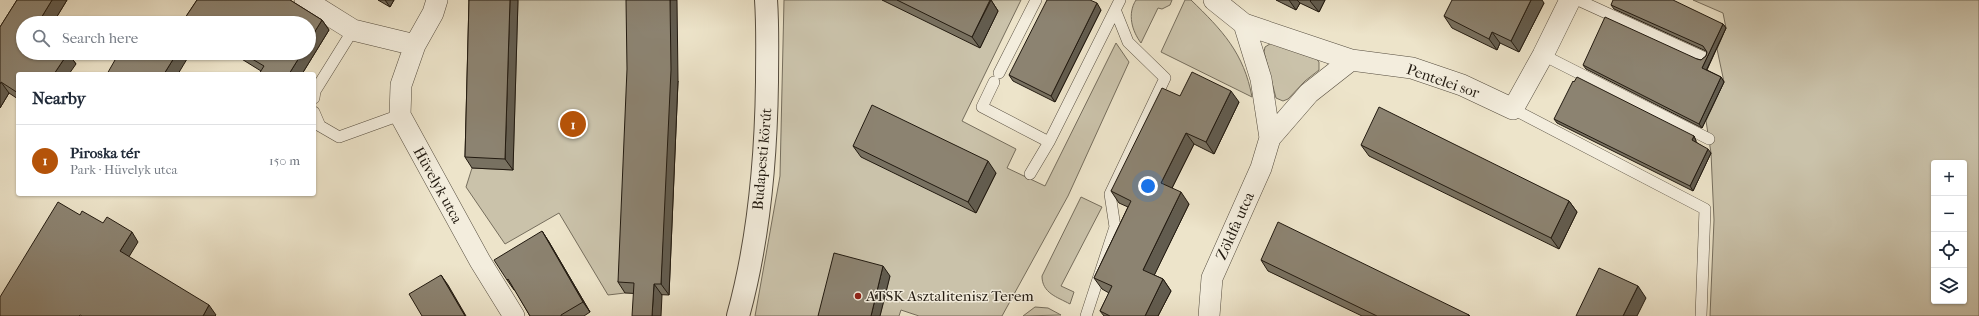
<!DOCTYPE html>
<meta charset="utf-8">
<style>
body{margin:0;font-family:"IM FELL French Canon",serif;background:#f6f6f7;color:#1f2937}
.controls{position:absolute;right:12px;bottom:12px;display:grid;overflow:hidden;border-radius:4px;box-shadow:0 1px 3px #0004}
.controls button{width:36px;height:36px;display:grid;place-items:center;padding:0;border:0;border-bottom:1px solid #e0e1e3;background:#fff;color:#1f2937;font:20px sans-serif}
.you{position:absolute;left:1148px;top:186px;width:14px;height:14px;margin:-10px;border:3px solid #fff;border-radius:50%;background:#1a73e8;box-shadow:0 0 0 6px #1a73e833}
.badge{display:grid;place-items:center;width:26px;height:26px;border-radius:50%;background:#b45309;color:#fff;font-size:13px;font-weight:700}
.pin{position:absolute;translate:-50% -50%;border:2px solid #fff;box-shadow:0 1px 4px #0006}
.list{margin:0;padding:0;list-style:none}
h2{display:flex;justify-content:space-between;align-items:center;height:52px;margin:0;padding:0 16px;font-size:17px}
h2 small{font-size:13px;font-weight:400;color:#747a83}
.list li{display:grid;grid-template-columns:26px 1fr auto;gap:12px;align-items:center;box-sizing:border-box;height:72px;padding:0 16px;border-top:1px solid #e0e1e3}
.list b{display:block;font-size:15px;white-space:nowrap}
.list p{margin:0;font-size:13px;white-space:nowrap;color:#747a83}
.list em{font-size:13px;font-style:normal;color:#747a83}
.icon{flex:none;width:22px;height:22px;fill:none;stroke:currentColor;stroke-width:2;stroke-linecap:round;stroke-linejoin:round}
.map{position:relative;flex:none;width:1979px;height:316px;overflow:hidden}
.search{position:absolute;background:#fff;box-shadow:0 1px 3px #0004;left:16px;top:16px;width:300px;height:44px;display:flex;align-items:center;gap:10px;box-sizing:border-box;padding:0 14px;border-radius:22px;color:#747a83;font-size:15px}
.panel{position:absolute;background:#fff;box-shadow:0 1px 3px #0004;left:16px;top:72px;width:300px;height:124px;border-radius:4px}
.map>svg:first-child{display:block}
</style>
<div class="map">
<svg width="1979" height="316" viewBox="0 0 1979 316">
<rect width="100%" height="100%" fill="#ede4ca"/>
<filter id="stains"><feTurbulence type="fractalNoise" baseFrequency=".005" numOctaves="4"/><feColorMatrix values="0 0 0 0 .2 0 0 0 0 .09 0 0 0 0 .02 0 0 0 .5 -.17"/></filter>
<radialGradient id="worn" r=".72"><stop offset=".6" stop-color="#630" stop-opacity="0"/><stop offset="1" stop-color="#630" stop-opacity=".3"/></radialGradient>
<path fill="#cac2aa" stroke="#766e5d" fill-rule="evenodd" d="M518,0H633L634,80L625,293L608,295L559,213L505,244L466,187L472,168L513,170Z
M784,0H1021L962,121L1016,149L1007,168L1045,186L1116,43L1129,62L1068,196L1002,316H919L901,310L899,316H880L890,276L827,316H755L780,176Z
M1136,0H1172L1170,5L1162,9L1158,8L1141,43C1132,31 1127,14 1136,0Z
M1185,0H1191C1222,30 1244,53 1252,97L1161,52Z
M1693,0H1979V316H1710L1714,220L1711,153L1706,121L1724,82L1717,49L1726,28L1723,13ZM1934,163H1964V301H1934Z
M1273,42L1304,55L1315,57L1319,62V70L1305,81L1288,99L1283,101L1276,98L1264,52L1265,47Z
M1081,197L1102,207L1061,286L1074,292L1070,304C1057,297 1042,293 1042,276Z
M1035,307L1048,308L1061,315L1023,316Z"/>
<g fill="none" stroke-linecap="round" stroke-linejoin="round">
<g stroke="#554c3e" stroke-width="12">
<path id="service" d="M1578,0L1703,57
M1543,55L1709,139
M999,73L1036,0
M994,82L982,107L1049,142
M314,98L315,91L353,30
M1513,109L1705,209L1701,316
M314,112L320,126L339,137L400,115
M1030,174L1049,142L1120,0
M1086,316L1115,227L1110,194L1165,78L1128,42L1116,12"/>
</g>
<g stroke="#554c3e" stroke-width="22">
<path id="minor" d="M305,0L353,30L415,45
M437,0L433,13L415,45L401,85L400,115L480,261L514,316
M1214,0L1244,24L1351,60L1412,68L1462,85L1513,109L1543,55L1570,0
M1244,24L1261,79L1270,138
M1209,316L1212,278L1261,168L1270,138L1309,93L1351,60"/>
</g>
<g stroke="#554c3e" stroke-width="24">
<path id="tertiary" d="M738,316C759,240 766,160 767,82C767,54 768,27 766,0"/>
</g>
<use href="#service" stroke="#f3eddd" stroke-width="11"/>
<use href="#minor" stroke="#f3eddd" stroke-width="21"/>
<use href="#tertiary" stroke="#f3eddd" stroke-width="22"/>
</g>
<path fill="#787161" stroke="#221a10" d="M17,0H67L53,23H23L68,53L76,64L18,74V99L9,93L0,108V27Z
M197,0H290L322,20L329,30L302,74H259L261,71L232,53H309V23H189L185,18Z
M378,0H394L390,7Z
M469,0L513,170L472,168L465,157Z
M882,0H991L998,11L980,48Z
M1276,0H1325L1319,12L1300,3L1296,10Z
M1544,3L1519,52L1500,43L1497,50L1452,28L1444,16Z
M1611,5L1723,24L1726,28L1707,70L1721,77L1724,82L1702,128L1586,69L1583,65L1697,59L1701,60L1706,56L1707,52L1706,51L1614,9Z
M1101,10L1055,102L1013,81L1009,75Z
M678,81L669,295L625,293L618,282Z
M1180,96L1239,102L1214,154L1194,144L1172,188L1189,204L1154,275L1163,279L1171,291L1158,316H1104L1100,311L1109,293L1102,289L1094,278L1128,207L1119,203L1111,191Z
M1554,119L1694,136L1696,141V142L1711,153L1693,191L1557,123Z
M1361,145L1569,201L1577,212L1559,249L1369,156Z
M853,146L996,173L976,213L861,157Z
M542,231L549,242L590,312L584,316H530L515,290H514L507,280Z
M1261,260L1469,315L1470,316H1362L1268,271Z"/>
<path fill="#625c4f" stroke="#221a10" d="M52,0H67L53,23H38Z
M385,0H394L390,7Z
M510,0H518L513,170L505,159Z
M670,0H677L678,81L669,295L661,284Z
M991,0L998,11L980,48L972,37Z
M1289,0H1297L1300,3L1296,10Z
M1311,0H1325L1319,12L1310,1Z
M1531,0H1542L1544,3L1519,52L1511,41Z
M1097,3L1101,10L1055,102L1051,96Z
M322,20L329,30L302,74H289L302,53H309V41Z
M1723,24L1726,28L1705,73L1702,68Z
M1492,32L1500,43L1497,50L1489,39Z
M68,53L76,64L69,74H54Z
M177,53H189L190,54L178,74H164Z
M1721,77L1724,82L1702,128L1699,124Z
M1,82L9,93L0,108V84Z
M1231,91L1239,102L1214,154L1206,142Z
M1186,133L1194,144L1169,194L1161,183Z
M1694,136L1696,141L1694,145L1692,140Z
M1708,149L1711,153L1693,191L1690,186Z
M988,161L996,173L976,213L968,202Z
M1181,192L1189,204L1151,282L1143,270Z
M1569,201L1577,212L1559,249L1551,238Z
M542,231L549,242L590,312L583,302Z
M132,232L138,242L127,260L120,251Z
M883,266L890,276L880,316H871Z
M441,275L448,285L466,316H465Z
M1163,279L1171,291L1158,316H1145Z
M654,284L662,295L661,316H652Z
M1638,286L1646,298L1637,316H1623Z
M209,305L216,315L215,316H203Z"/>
<path fill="#8c8371" stroke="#221a10" d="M17,0H52L38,23H23V53H68L54,74H18V93L1,82L0,84V27Z
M197,0H290L322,20L309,41V23H193L185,18Z
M469,0H510L505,159L465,157Z
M626,0H670L671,70L661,284H654L652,316H632L634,283L618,282L627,69Z
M897,0H990L972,37Z
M1047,0H1090L1097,3L1051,96L1009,75Z
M1452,0H1531L1511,41L1492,32L1489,39L1444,16Z
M1613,0H1673L1723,24L1702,68L1721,77L1699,124L1583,65L1605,17L1697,59L1701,60L1706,56L1707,52L1703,46L1611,5Z
M141,18L149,23H138Z
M119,53H177L164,74H107Z
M242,53H302L289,74H259L264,66Z
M1192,72L1231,91L1206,142L1186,133L1161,183L1181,192L1143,270L1163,279L1145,316H1110L1100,311L1112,286L1094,278L1131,201L1111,191L1162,88L1180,96Z
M1577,77L1694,136L1692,140L1708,149L1690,186L1554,119L1573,81L1574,82Z
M872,105L988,161L968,202L853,146Z
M1379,107L1569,201L1551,238L1361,145Z
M58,202L80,215L82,211L103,223L107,217L132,232L120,251L209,305L203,316H82L80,315L79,316H0V297Z
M1278,222L1469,315L1468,316H1377L1261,260Z
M542,231L583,302L561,315V316H530L508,279L507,280L494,260Z
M834,253L883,266L871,316H818Z
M1599,268L1638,286L1623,316H1576Z
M441,275L465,316H422L409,294Z"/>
<circle fill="#8f2418" stroke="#f3eddd" stroke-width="1.5" cx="858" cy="296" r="4"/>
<g text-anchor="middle" stroke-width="3" stroke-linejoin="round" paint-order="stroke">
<g font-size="15" fill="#221a10" stroke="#f3eddd">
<text transform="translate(1443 81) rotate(19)" y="5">Pentelei sor</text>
<text transform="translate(762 159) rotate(-85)" y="5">Budapesti körút</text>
<text transform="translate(438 185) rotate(61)" y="5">Hüvelyk utca</text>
<text transform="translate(1235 226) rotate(-66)" y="5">Zöldfa utca</text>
</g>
<g font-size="15" fill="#221a10" stroke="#f3eddd" text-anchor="start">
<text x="866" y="301">ATSK Asztalitenisz Terem</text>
</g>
</g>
<rect width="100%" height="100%" filter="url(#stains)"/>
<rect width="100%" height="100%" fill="url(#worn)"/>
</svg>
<div class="controls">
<button>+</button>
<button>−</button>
<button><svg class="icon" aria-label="locate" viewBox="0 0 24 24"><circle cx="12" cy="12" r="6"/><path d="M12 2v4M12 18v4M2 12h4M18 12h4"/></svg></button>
<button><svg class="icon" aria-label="layers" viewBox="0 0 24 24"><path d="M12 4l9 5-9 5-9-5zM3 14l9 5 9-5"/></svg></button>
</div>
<div class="you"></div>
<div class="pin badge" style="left:573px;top:124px">1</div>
<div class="search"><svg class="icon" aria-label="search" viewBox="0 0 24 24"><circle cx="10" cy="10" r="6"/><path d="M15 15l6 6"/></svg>Search here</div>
<section class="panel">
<h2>Nearby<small></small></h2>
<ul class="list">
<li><span class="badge">1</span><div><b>Piroska tér</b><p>Park · Hüvelyk utca</p></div><em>150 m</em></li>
</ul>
</section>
</div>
